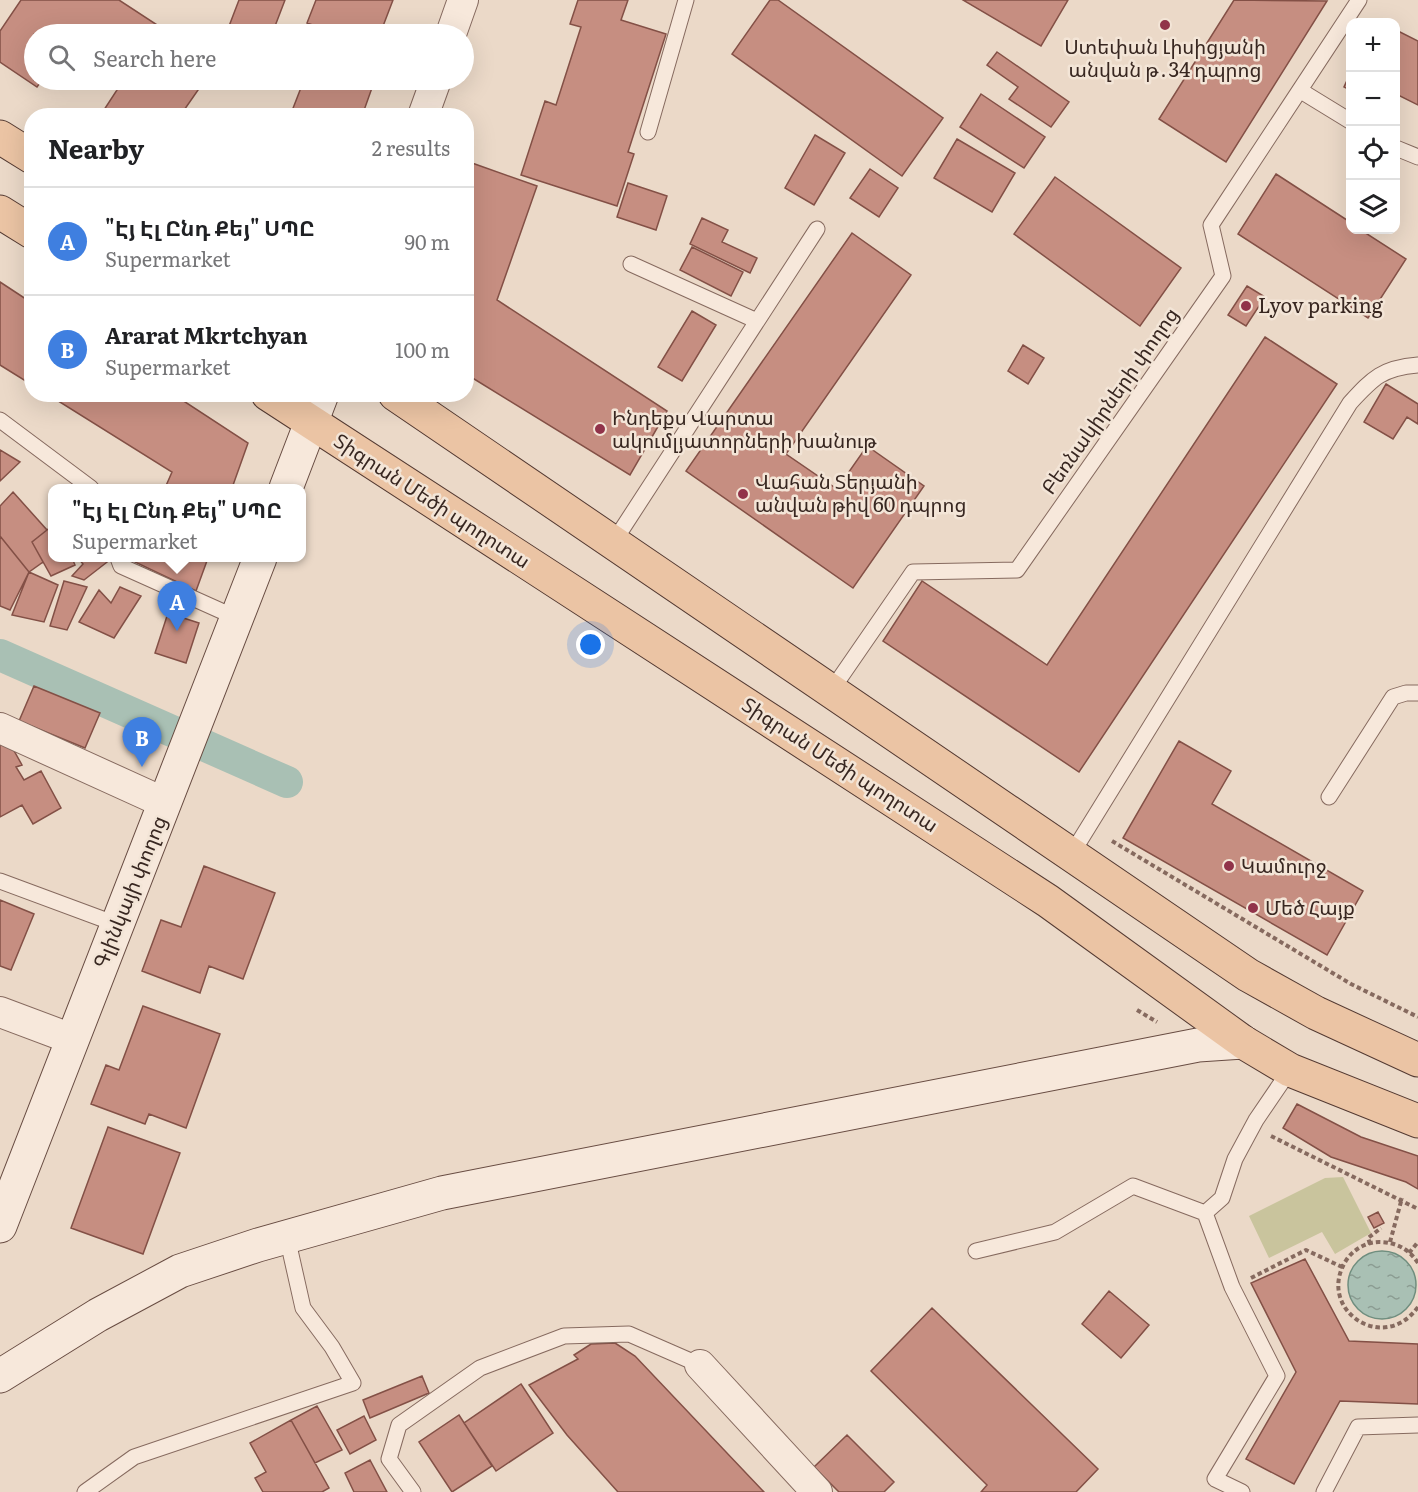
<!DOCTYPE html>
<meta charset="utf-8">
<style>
body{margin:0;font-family:Literata,"Noto Sans Armenian",serif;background:#f2f2f2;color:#202124}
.controls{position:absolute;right:18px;top:18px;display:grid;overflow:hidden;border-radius:12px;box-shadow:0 6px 24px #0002}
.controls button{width:54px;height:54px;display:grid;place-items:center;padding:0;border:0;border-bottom:2px solid #e0e0e0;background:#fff;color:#202124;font:30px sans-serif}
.you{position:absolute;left:591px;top:645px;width:21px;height:21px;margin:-15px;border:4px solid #fff;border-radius:50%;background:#1a73e8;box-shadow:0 0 0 9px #1a73e833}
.badge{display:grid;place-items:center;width:39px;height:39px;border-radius:50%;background:#d93025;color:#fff;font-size:20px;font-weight:700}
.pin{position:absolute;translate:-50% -50px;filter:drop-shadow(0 2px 3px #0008)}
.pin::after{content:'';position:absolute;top:32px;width:21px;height:18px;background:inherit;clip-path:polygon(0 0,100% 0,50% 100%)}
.popup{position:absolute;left:48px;top:484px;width:258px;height:78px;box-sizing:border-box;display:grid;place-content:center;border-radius:12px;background:#fff;filter:drop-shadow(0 2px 4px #0005);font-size:20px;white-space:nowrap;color:#757577}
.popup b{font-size:22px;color:#202124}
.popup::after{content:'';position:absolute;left:50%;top:100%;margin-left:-12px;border:12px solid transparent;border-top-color:#fff}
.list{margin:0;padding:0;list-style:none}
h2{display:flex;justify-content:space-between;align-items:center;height:78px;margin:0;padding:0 24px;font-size:26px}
h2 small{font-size:20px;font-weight:400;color:#757577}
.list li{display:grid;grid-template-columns:39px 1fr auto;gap:18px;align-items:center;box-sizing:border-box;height:108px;padding:0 24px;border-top:2px solid #e0e0e0}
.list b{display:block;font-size:22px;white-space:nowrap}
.list p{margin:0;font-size:20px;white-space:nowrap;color:#757577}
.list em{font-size:20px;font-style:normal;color:#757577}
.icon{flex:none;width:33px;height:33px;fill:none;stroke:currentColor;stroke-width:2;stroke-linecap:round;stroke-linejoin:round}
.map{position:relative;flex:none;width:1418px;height:1492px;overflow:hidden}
.search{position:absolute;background:#fff;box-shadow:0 6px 24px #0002;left:24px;top:24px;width:450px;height:66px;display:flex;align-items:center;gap:15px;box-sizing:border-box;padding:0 21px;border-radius:33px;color:#757577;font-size:22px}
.panel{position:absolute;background:#fff;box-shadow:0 6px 24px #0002;left:24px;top:108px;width:450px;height:294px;border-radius:24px}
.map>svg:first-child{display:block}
</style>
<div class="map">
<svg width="1418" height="1492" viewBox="0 0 1418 1492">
<defs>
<pattern id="water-ripples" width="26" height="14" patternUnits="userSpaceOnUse" patternTransform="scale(1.5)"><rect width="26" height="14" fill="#a9c0b4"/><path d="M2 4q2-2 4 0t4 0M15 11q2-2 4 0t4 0" fill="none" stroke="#8b9c92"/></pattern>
</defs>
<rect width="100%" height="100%" fill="#ebd9c8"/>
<path fill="#c9c49d" d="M1343,1177L1371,1233L1335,1254L1322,1232L1269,1258L1249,1216L1325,1178Z"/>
<path fill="url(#water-ripples)" stroke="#708e7f" stroke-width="1.5" d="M1348 1285a34 34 0 1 1 68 0a34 34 0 1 1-68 0Z"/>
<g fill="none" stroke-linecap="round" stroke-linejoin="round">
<path stroke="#a9c0b4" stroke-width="32" d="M0,655L287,782"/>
</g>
<path fill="#c68e81" stroke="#835046" stroke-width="1.5" d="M21,0H119L171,34H34V80H42L37,87L0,62V31Z
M239,0H285L272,34H226Z
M316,0H393L380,34H338L307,23Z
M578,0H628L621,20L666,34L628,152L634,154L617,206L521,175L545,101L556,105L581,27L570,24Z
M770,0H778L943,118L902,176L732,54Z
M963,0H1068L1041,46Z
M1234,0L1327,1L1226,162L1159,119Z
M1396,30L1418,41V105L1396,94Z
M997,52L1069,102L1051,127L1009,99L1018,87L987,65Z
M1350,74V90L1344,87Z
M102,80H205L180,116H100L117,90Z
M304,80H359L373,85L362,116H290Z
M981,94L1045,137L1024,168L960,127Z
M815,135L845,153L814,205L785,188Z
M957,139L1015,173L992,212L934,178Z
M472,163L537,186L497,300L667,411L630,475L466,374V180Z
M870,169L898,188L879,217L850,198Z
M1276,174L1350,222V230H1361L1406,259L1368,318L1238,234Z
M1055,177L1181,268L1140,326L1014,234Z
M628,183L667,196L656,230L617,217Z
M702,218L728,230L722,242L757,258L750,273L690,244Z
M852,233L911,275L786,454L837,489L867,446L924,486L853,588L686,471Z
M692,247L743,272L731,296L680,270Z
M0,282L32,303V385L0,365Z
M1247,286L1265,297L1246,326L1228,315Z
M692,311L716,325L682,381L658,367Z
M1265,337L1337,384L1079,772L883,641L922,581L1047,665Z
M1023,345L1044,358L1028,384L1008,371Z
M1386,384L1418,404V424L1407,417L1393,439L1364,422Z
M47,394H173L248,443L232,488H165L172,472Z
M0,450L20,462L0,481Z
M13,492L47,530L32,542L43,562L29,572L0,536V506Z
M52,526V558H72L75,565L51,576L32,542Z
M0,536L29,572L10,610L0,606Z
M78,558H110L111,559L84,580L72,576L83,564Z
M137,558H208L196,591L135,562Z
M29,572L58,585L44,622L12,615Z
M64,581L87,587L67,630L50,626Z
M120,587L141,596L114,638L79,622L99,590L111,603Z
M168,613L199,623L186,663L155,653Z
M34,686L100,713L85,748L19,721Z
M8,740L22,765L16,767L24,780L41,771L61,808L33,824L22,805L0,817V745Z
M1179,741L1231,771L1212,804L1363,891L1327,955L1123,838Z
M204,866L275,893L243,979L209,966L200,993L142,971L161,920L181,927Z
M0,900L34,914L11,970L0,966Z
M143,1006L220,1034L186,1128L149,1114L145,1124L91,1104L106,1065L119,1070Z
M1297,1104L1361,1137L1418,1156V1189L1406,1182L1331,1157L1283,1128Z
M108,1127L180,1153L143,1254L71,1228Z
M1378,1212L1384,1223L1374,1228L1368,1217Z
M1305,1259L1349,1341L1418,1344V1404L1340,1401L1294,1484L1246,1459L1296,1372L1251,1283Z
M1109,1291L1149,1325L1121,1358L1082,1324Z
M932,1308L1098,1469L1076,1492H981L987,1485L871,1371Z
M615,1343L635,1356L764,1492H618L567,1435L529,1385L578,1359L574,1355L591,1344Z
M422,1376L429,1393L370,1418L363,1400Z
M521,1384L553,1433L496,1471L464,1423Z
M317,1406L342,1450L315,1463L291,1420Z
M459,1415L492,1466L452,1492L419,1442Z
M364,1416L376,1440L350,1454L337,1430Z
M291,1420L329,1488L322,1492H263L255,1478L266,1472L250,1443Z
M847,1435L894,1482L884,1492H839L814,1467Z
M370,1460L387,1492H354L345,1473Z"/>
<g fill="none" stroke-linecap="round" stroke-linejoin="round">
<g stroke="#866a5f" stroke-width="17">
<path id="service" d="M1301,91L1350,121
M648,132L686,0
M1396,148L1418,157
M631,264L757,321
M0,420L91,488
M613,543L817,229
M118,558L121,566L237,618
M831,691L913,572L1017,570L1223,276L1211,225L1359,0
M1329,797L1393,697L1406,693H1418
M1071,855L1350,403C1373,378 1382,368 1418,365
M0,881L116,924
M1205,1213L1232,1287L1277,1376L1215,1479L1242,1492
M976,1251L1055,1232L1133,1186L1205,1213L1222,1198L1235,1159L1256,1120L1290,1070
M85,1492L134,1457L353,1383L332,1347L303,1308L287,1237
M413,1492L389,1459L399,1425L480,1368L564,1336L629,1334L700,1365
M1324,1492L1358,1427L1418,1425"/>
</g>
<g stroke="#866a5f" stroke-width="32">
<path id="minor" d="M451,34L463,0
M423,116L436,80
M0,728L165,803
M0,1012L72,1039
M700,1365L817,1492"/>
</g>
<g stroke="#684c42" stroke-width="35">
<path id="secondary" d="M286,488L322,394
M0,1226L260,558
M0,1376L98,1315L180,1271L258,1245L442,1193L1198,1045L1243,1042"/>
</g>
<g stroke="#543a32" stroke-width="35">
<path id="primary" d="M0,137L32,157
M0,212L32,232
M268,394L1048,901L1243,1042L1290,1070L1418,1121
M395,394L1248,975L1316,1013L1418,1060"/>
</g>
<path stroke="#866a5f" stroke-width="4" stroke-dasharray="4.5 3" stroke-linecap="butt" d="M1112,841L1351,984L1418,1017
M1137,1010L1157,1022
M1271,1136L1418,1209
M1390,1242L1402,1198
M1370,1244L1368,1238L1381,1228
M1409,1253L1418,1242
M1418,1263C1409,1249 1396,1242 1379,1242C1367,1242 1354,1249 1347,1259C1314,1308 1383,1356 1418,1307
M1251,1278L1306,1250L1342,1267"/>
<use href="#service" stroke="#f7e8db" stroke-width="15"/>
<use href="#minor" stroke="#f7e8db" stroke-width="30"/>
<use href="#secondary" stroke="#f7e8db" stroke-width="33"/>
<use href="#primary" stroke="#ebc4a4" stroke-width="33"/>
</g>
<g fill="#91334a" stroke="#f3e5d7" stroke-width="2">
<circle cx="1165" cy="25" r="6"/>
<circle cx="1246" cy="306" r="6"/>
<circle cx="600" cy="429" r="6"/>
<circle cx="743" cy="494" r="6"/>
<circle cx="1229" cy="866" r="6"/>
<circle cx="1253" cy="908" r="6"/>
</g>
<g text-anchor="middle" stroke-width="5" stroke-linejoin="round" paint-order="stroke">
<g font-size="20" fill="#382721" stroke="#f3e5d7" text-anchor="start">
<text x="1165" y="54" text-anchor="middle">Ստեփան Լիսիցյանի<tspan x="1165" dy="23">անվան թ․34 դպրոց</tspan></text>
<text x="1258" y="313">Lyov parking</text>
<text x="612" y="425">Ինդեքս Վարտա<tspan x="612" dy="23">ակումլյատորների խանութ</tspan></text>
<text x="755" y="489">Վահան Տերյանի<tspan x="755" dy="23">անվան թիվ 60 դպրոց</tspan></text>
<text x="1241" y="873">Կամուրջ</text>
<text x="1265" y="915">Մեծ Հայք</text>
</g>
<g font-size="20" fill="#382721" stroke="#f3e5d7">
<text transform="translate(1110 401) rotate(-55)" y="7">Բեռնակիրների փողոց</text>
<text transform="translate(432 501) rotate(33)" y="7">Տիգրան Մեծի պողոտա</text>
<text transform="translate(840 765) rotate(33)" y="7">Տիգրան Մեծի պողոտա</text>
<text transform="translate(130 892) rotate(-68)" y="7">Գլինկայի փողոց</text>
</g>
</g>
</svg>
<div class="controls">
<button>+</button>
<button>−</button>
<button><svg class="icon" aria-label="locate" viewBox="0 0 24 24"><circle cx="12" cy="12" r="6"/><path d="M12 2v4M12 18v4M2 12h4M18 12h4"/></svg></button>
<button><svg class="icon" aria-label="layers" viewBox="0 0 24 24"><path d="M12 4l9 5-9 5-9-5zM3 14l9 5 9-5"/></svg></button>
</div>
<div class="you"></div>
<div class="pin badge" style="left:177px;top:631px;background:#3f7fe0">A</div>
<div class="popup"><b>&quot;Էյ Էլ Ընդ Քեյ&quot; ՍՊԸ</b>Supermarket</div>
<div class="pin badge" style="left:142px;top:767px;background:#3f7fe0">B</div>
<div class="search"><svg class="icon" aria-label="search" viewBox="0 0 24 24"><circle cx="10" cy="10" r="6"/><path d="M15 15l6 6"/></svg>Search here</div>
<section class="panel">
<h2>Nearby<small>2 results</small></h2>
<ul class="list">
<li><span class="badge" style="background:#3f7fe0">A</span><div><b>&quot;Էյ Էլ Ընդ Քեյ&quot; ՍՊԸ</b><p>Supermarket</p></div><em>90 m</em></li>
<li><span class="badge" style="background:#3f7fe0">B</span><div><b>Ararat Mkrtchyan</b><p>Supermarket</p></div><em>100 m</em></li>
</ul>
</section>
</div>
